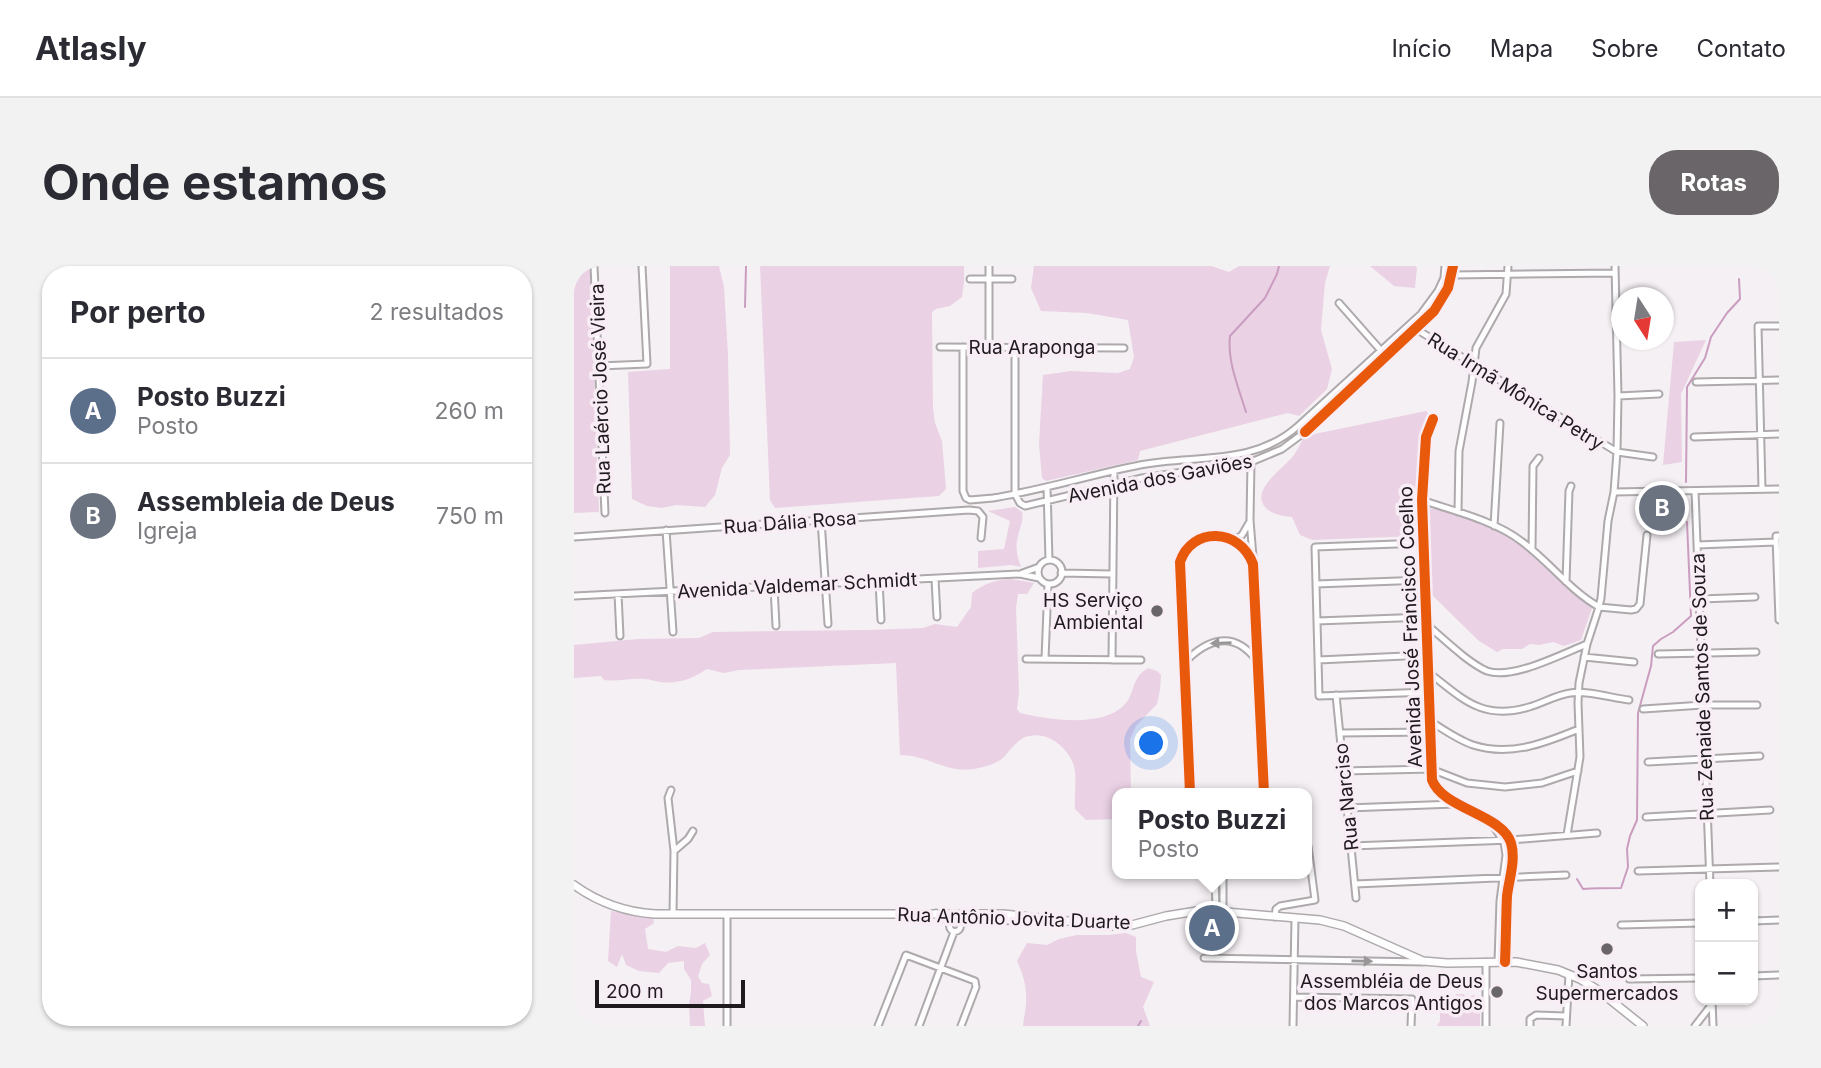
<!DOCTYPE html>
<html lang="pt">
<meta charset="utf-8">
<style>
body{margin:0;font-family:Inter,sans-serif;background:#f2f2f3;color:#2b2b33}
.controls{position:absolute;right:21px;bottom:21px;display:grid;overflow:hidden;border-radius:14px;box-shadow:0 2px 5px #0004}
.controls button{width:63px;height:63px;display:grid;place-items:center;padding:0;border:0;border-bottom:2px solid #e1e1e2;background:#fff;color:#2b2b33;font:35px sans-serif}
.compass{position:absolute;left:1037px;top:21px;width:63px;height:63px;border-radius:50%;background:#fff;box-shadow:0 2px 5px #0004;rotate:168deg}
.scale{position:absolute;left:21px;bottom:18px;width:150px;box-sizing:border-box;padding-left:7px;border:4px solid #1e1a1d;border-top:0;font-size:19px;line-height:24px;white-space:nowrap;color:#1e1a1d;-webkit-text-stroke:5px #f8edf5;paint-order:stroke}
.you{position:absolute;left:578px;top:478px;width:24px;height:24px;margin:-18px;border:5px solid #fff;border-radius:50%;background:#1a73e8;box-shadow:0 0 0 10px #1a73e833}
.badge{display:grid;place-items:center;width:46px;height:46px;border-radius:50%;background:#696568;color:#fff;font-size:23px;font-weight:700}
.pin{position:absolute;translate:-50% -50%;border:4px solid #fff;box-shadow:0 2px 7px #0006}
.popup{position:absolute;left:538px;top:522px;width:200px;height:91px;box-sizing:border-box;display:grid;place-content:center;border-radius:14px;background:#fff;filter:drop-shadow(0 2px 5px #0005);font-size:23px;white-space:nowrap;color:#7c7c81}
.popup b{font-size:26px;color:#2b2b33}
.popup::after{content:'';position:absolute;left:50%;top:100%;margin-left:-14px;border:14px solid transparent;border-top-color:#fff}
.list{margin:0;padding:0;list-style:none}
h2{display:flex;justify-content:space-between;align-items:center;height:91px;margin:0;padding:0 28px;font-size:30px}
h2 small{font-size:23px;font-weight:400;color:#7c7c81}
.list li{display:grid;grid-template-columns:46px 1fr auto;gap:21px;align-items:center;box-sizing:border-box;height:105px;padding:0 28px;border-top:2px solid #e1e1e2}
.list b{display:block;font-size:26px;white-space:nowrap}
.list p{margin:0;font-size:23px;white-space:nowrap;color:#7c7c81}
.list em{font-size:23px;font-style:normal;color:#7c7c81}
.map{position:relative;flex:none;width:1205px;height:760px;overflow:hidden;border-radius:28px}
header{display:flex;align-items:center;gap:42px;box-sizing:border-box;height:98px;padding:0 35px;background:#fff;border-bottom:2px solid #e1e1e2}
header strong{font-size:33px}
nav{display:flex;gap:38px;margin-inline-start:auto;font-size:24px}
.intro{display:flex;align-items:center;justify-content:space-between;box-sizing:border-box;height:168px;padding:0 42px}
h1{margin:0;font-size:49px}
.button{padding:18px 32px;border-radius:28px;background:#696568;color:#fff;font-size:24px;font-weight:700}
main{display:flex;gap:42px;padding:0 42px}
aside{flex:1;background:#fff;border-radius:28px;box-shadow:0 2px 5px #0004}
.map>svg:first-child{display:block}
</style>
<header>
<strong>Atlasly</strong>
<nav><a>Início</a><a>Mapa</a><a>Sobre</a><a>Contato</a></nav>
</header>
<div class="intro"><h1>Onde estamos</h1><a class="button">Rotas</a></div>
<main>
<aside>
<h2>Por perto<small>2 resultados</small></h2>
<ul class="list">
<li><span class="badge" style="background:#5c6f8a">A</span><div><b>Posto Buzzi</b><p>Posto</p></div><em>260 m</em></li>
<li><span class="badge" style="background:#6b7280">B</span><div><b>Assembleia de Deus</b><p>Igreja</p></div><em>750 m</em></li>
</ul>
</aside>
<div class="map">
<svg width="1205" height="760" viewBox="0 0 1205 760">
<rect width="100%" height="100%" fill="#f5f0f4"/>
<path fill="#ead1e4" d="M0,0H16L25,246L0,247Z
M96,0H145L150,21L154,89L156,189L148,202L141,229L131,241L102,239L88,242L73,240L58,233L54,106L96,103Z
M186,0H390V16L388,31L376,40L362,43L358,46L359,142L361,157L368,175L372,223L365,230L201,242L196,234Z
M460,0H637L655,6L665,0H756L751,17L747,64L758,103L753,123L725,150L714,147L566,185L564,194L472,215L468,212L465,178L469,109L497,105L544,107L556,103L560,91L554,54L513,47L467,45L457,22Z
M796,0H841L843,2L841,22L820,20Z
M1132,74L1107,128L1108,196L1089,199L1100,76Z
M852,145L854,147L844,190L843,270L738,274L726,269L718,251C708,250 694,248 689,238C680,221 710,202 720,189C724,183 727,176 731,170Z
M441,241L448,246C450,255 446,261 444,270C441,281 443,290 447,301L437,299L404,302V285L430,283L436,255L414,245Z
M853,242C878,245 929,263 949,280C972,300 992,324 1018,342L1007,374L990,380L979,376L965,379L956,378L948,383H929L923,386L905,375L856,327Z
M437,313L460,317L453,328H444L442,342L445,426L443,443L446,447C474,454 530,462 551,438C558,431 558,421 563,413C565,408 570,405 574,402L583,405L587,409L586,424L583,438L562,460L556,473L557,527H544L543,553L512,554L501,543C500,531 503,512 500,500C494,480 470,462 449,472C441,477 436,484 430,491C423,498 410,501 400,503C370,507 354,489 326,489L322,397L165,404L150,407L133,403C118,413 104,418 86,416C80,415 76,413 70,413C56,412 44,416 30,414L27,410L0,412V379L64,373L125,372L139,366L293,364L349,362L361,358L383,361L397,341L398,327C411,317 421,314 437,313Z
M37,645L79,651L80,657L71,663L74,683L92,686L104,680L122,682L131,677L136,689L128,698L124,710L128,717L135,718L138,730L129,735L131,760H116L115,738L117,726V714L110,703V695L94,697L85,707L65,705L52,699L48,688L43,701L34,695Z
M552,667L562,671V685L567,711L580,716L569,741L576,760H449C450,750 453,739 452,730C452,717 448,706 443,695L453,677L473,679L485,673L503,669H534Z
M882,728H889L893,731L900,729L906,735V760H863L866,755V740L879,737Z"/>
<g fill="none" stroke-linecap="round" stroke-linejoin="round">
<path stroke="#ca9dc0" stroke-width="2" d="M171,41L172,0
M672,146C665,123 653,95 656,70L691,32L703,8L705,0
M1112,216L1113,121L1131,92L1137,71L1153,47L1166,33L1165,13
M1003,613L1009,623C1022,622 1034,622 1047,622L1054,601L1053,583L1056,570L1063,554L1064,447L1077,400L1079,380L1087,373L1099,366L1117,350L1113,256
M564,760L567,755"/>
<g stroke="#ada9ac" stroke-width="9">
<path id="minor" d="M20,0L31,247
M415,0V81
M1041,0L1044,130L1043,186L1040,226L1034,255L1027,332L1025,341L1057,344L1062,343L1066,338L1073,269
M878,9L1041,7
M396,13H438
M765,37L810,88
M842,63L1043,186L1079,191
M366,81L550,82
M389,81V225L392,232L396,234L419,232C468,224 516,209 566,199C621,188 678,201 724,160L847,48L864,25L870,12L871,0
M441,81V228L446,237L451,240L568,212L677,196L708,183L731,166L860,45L874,22L879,0
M25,100L73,98L68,0
M1122,116L1205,114
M1044,130L1085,128
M859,153L852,171L848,234L858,514C869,543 928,548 937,577C942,594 935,613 933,630C932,652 932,674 931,696
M1120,171L1205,168
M677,196L676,254L679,291
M473,221L475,294
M1188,223L1184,60H1205
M1121,225L1136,618
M1040,226L1205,223
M848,234C879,245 922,255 947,275C975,295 995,324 1025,341L1013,378L1005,417L1004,437L1006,491L993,569
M884,246L885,185L898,116L902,82L932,28L934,0
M247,254L254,358
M920,260L926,157
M92,264L99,366
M1205,270H1202L1205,354
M0,271L395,244L404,245L409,251L407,272
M660,274L668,269L675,257
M850,277L741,281L745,430L855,426
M1123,279L1202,276
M958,284L959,200L965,192
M464 306a12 12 0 1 1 24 0a12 12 0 1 1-24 0Z
M487,307L539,308
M446,308L465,301
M361,313L363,351
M305,315L307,354
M992,316L995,225L997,220
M742,318L851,314
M200,321L202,360
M44,328L46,370
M0,330L446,308L465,312
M1126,333L1181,331
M743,355L852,351
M852,358C869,372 894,397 913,405C938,414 988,388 1013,378
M1084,388L1182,386
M1010,391L1060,396
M452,393L567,394
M471,393L474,318
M538,394L540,205
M744,394L853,389
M610,397C634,372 660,364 683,395
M854,406C889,433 908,455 955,441C969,437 982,429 996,427C1012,424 1038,432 1055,434
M762,429L782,632
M1069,443L1129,439H1183
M856,455C870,464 884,474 899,479C936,491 971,477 1005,463
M766,467L856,466
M1074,496L1186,490
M769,505L857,503L893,517L931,521L968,517L1004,505
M97,524L94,532L100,585
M616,527L606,296C618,260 666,262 679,298L690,527
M773,542L881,538
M1072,551L1196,544
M920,561L930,576L932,589L926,635L924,696
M777,580L937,574L1023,567
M1064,605L1204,601
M641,608L642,645
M649,608V645
M781,618L992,609
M362,647L367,652L444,655L447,649
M99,648L100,585L114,573L119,565
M153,648V760
M701,651L702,643L706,640L741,634L734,580
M375.5 660a5.5 5.5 0 1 1 11 0a5.5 5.5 0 1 1-11 0Z
M1179,655L1205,654
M1047,659L1126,657
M630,692L849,696
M1179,710L1204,709
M1055,713L1126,712
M720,731L838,733L837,760
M1138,734L1139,760
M304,760L332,689L401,715L402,721L387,760
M345,760L380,666
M719,760L721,652
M912,760V696
M956,760V753L962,749L992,750
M992,760L995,708
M1121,760L1138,738"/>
</g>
<g stroke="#ada9ac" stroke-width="10">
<path id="major" d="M0,619C25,637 50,646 81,648H429L540,660L558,659L592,650L629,644L746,654L770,660L849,695L873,697L942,696L984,704L1006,713L1024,724L1069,760"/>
</g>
<use href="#minor" stroke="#fefdfd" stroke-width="5"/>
<use href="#major" stroke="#fefdfd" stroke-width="7"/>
<g stroke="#f8edf5" stroke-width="15">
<path id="cycleway" d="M859,153L852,171L848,234L858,514C869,543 928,548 937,577C942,594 935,613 933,630C932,652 932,674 931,696
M731,166L860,45L874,22L879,0
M616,527L606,296C618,260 666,262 679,298L690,527"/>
</g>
<use href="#cycleway" stroke="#e8590c" stroke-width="10"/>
</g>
<defs><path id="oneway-solid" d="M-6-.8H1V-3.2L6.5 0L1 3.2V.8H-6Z" transform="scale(1.75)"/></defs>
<g fill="#999798">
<use href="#oneway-solid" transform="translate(647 377) rotate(178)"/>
<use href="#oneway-solid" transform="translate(788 695) rotate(1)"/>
</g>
<g fill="#696568" stroke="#f8edf5" stroke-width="2.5">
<circle cx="583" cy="345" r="7"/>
<circle cx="1033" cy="683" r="7"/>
<circle cx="923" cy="726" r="7"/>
</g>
<g text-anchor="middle" stroke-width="7" stroke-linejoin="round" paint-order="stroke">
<g font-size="19" fill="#1e1a1d" stroke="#f8edf5">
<text x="458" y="88">Rua Araponga</text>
<text transform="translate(26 123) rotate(-92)" y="7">Rua Laércio José Vieira</text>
<text transform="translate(942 125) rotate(32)" y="7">Rua Irmã Mônica Petry</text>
<text transform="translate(586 212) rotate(-11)" y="7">Avenida dos Gaviões</text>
<text transform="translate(216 256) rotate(-4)" y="7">Rua Dália Rosa</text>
<text transform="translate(223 319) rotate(-3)" y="7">Avenida Valdemar Schmidt</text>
<text transform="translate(836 361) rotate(-92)" y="7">Avenida José Francisco Coelho</text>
<text transform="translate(1128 421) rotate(-92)" y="7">Rua Zenaide Santos de Souza</text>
<text transform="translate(772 531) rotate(-96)" y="7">Rua Narciso</text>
<text transform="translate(440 652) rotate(2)" y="7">Rua Antônio Jovita Duarte</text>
</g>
<g font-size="19" fill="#1e1a1d" stroke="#f8edf5" text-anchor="end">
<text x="569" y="341">HS Serviço<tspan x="569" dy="22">Ambiental</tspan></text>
<text x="1033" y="712" text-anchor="middle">Santos<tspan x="1033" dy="22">Supermercados</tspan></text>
<text x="909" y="722">Assembléia de Deus<tspan x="909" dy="22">dos Marcos Antigos</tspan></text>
</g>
</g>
</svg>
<div class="controls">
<button>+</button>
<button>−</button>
</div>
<svg class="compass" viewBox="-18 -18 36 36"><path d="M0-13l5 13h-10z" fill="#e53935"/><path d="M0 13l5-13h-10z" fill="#7c7c81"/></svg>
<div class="scale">200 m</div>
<div class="you"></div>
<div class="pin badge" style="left:638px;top:662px;background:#5c6f8a">A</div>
<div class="popup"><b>Posto Buzzi</b>Posto</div>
<div class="pin badge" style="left:1088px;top:242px;background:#6b7280">B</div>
</div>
</main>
